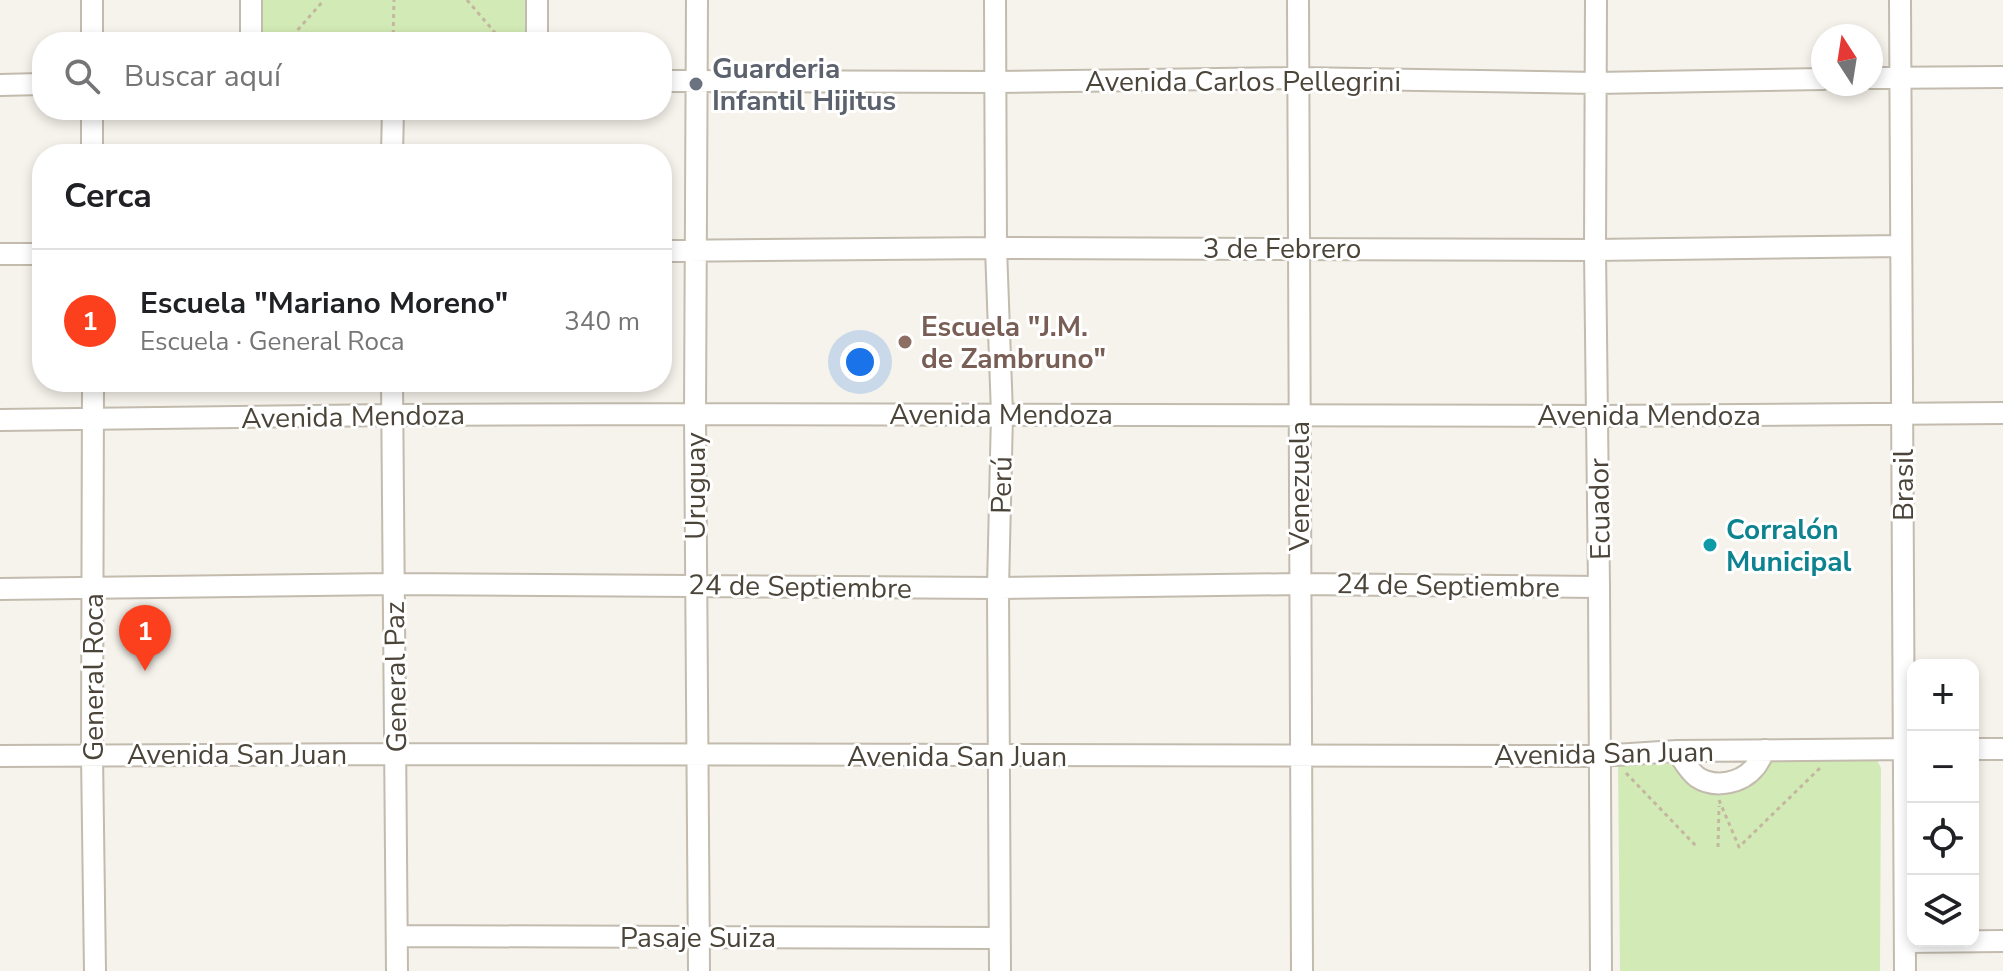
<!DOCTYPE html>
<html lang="es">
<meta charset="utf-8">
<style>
body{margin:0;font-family:"Nunito Sans",sans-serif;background:#f2f2f2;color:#202124}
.controls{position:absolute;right:24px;bottom:24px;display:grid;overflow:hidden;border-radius:16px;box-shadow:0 4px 12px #0003}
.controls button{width:72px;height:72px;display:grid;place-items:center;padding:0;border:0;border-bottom:2px solid #e0e0e0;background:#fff;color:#202124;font:40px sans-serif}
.compass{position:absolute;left:1811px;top:24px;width:72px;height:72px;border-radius:50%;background:#fff;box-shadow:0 4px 12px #0003;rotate:348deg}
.you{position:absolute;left:860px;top:362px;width:28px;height:28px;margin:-20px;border:6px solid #fff;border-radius:50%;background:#1a73e8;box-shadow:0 0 0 12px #1a73e833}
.badge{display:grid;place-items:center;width:52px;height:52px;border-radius:50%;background:#fc3f1d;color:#fff;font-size:26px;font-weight:700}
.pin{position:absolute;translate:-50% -66px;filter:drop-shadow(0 2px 4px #0008)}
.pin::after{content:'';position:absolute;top:42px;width:28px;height:24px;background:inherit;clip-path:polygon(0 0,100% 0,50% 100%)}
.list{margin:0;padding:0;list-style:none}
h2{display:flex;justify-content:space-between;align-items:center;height:104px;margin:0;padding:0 32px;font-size:34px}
h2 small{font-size:26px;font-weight:400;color:#757577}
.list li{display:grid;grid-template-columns:52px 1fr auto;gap:24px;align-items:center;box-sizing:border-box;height:144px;padding:0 32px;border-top:2px solid #e0e0e0}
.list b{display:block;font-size:30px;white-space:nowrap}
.list p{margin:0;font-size:26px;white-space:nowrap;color:#757577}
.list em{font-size:26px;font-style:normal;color:#757577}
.icon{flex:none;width:44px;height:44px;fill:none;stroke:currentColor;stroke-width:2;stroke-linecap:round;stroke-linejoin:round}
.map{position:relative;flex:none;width:2003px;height:971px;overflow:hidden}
.search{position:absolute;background:#fff;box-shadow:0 4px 12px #0003;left:32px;top:32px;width:640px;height:88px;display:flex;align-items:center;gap:20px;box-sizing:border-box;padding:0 28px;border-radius:32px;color:#757577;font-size:30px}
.panel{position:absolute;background:#fff;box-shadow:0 4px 12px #0003;left:32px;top:144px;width:640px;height:248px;border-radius:32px}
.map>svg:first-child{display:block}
</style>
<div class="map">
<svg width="2003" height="971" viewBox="0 0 2003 971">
<rect width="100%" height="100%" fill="#f6f3ec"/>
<path fill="#d2eab5" d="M251,0H537V42H251Z
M1768,760H1877L1881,768L1880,971H1620L1618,764H1675L1719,793Z"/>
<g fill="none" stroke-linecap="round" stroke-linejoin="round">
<g stroke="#c2bbae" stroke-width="24">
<path id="minor" d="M251,0V42
M697,0L695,414L699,971
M995,0L996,248L1002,414L998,588L1000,971
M1298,0L1302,971
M1596,0L1595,250L1599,587L1601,971
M1900,0L1905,971
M92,42V0
M537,42V0
M1871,78L2003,77
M662,81L996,82L1298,78L1596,83L1823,79
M0,85L42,84
M92,110V154
M392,154L393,110
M662,251L996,248L1595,250L1901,246
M0,254H42
M93,382L92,755L95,971
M392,382L397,971
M0,420L393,415L695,414L1598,416L2003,413
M0,589L393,584L998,588L1300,584L1599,587
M1973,749H2003
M1677,751C1683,760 1689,771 1697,777C1715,789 1742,783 1755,767C1759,762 1762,755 1765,750
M0,756L396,754L1599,756L1677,751L1913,749
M397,936L999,938
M1905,942L2003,941"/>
</g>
<path stroke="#c4b79f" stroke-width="3" stroke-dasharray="4 4" stroke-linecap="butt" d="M467,0L503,42
M287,42L324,0
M393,42L394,0
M1626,773L1697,847
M1719,800L1739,847L1820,768
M1718,847L1719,806"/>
<use href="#minor" stroke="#fff" stroke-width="20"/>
</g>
<circle fill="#6b7280" stroke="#fff" stroke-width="3" cx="696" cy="84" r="8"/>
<circle fill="#8d6e63" stroke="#fff" stroke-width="3" cx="905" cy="342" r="8"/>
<circle fill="#0f9aa8" stroke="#fff" stroke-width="3" cx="1710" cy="545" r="8"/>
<g text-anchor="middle" stroke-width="6" stroke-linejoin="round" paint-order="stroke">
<g font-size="28" font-weight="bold" fill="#5b616d" stroke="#fff" text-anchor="start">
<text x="712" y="78">Guarderia<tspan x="712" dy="32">Infantil Hijitus</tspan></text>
</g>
<g font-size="28" fill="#4b4439" stroke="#fff">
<text x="1243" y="91">Avenida Carlos Pellegrini</text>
<text x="1282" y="258">3 de Febrero</text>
<text x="1001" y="424">Avenida Mendoza</text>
<text x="1649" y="425">Avenida Mendoza</text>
<text transform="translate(353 416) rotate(-1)" y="10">Avenida Mendoza</text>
<text transform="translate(1001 485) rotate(-89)" y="10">Perú</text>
<text transform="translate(1903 485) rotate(-90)" y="10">Brasil</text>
<text transform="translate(695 486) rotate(-90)" y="10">Uruguay</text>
<text transform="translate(1299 486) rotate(-90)" y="10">Venezuela</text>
<text transform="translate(1599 509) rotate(-91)" y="10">Ecuador</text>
<text transform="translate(1448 585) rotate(1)" y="10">24 de Septiembre</text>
<text transform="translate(800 586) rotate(1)" y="10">24 de Septiembre</text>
<text transform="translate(93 677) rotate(-90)" y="10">General Roca</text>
<text transform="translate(395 677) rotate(-91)" y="10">General Paz</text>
<text transform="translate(1604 753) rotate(-1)" y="10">Avenida San Juan</text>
<text x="237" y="764">Avenida San Juan</text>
<text x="957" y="766">Avenida San Juan</text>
<text x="698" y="947">Pasaje Suiza</text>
</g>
<g font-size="28" font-weight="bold" fill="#785e54" stroke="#fff" text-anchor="start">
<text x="921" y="336">Escuela "J.M.<tspan x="921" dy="32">de Zambruno"</tspan></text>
</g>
<g font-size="28" font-weight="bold" fill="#0d838f" stroke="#fff" text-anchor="start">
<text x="1726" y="539">Corralón<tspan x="1726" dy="32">Municipal</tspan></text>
</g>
</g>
</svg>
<div class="controls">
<button>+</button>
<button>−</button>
<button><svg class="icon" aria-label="locate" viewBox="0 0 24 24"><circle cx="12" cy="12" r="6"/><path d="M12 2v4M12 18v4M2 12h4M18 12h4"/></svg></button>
<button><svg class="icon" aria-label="layers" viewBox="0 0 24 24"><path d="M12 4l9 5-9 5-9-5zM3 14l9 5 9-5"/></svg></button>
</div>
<svg class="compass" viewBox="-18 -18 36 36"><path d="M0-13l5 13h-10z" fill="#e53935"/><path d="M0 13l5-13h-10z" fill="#757577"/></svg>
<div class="you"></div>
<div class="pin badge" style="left:145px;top:671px">1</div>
<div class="search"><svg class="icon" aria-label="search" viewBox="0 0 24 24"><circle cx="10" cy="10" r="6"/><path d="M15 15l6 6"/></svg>Buscar aquí</div>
<section class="panel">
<h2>Cerca<small></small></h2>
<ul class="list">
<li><span class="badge">1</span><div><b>Escuela &quot;Mariano Moreno&quot;</b><p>Escuela · General Roca</p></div><em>340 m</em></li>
</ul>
</section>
</div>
